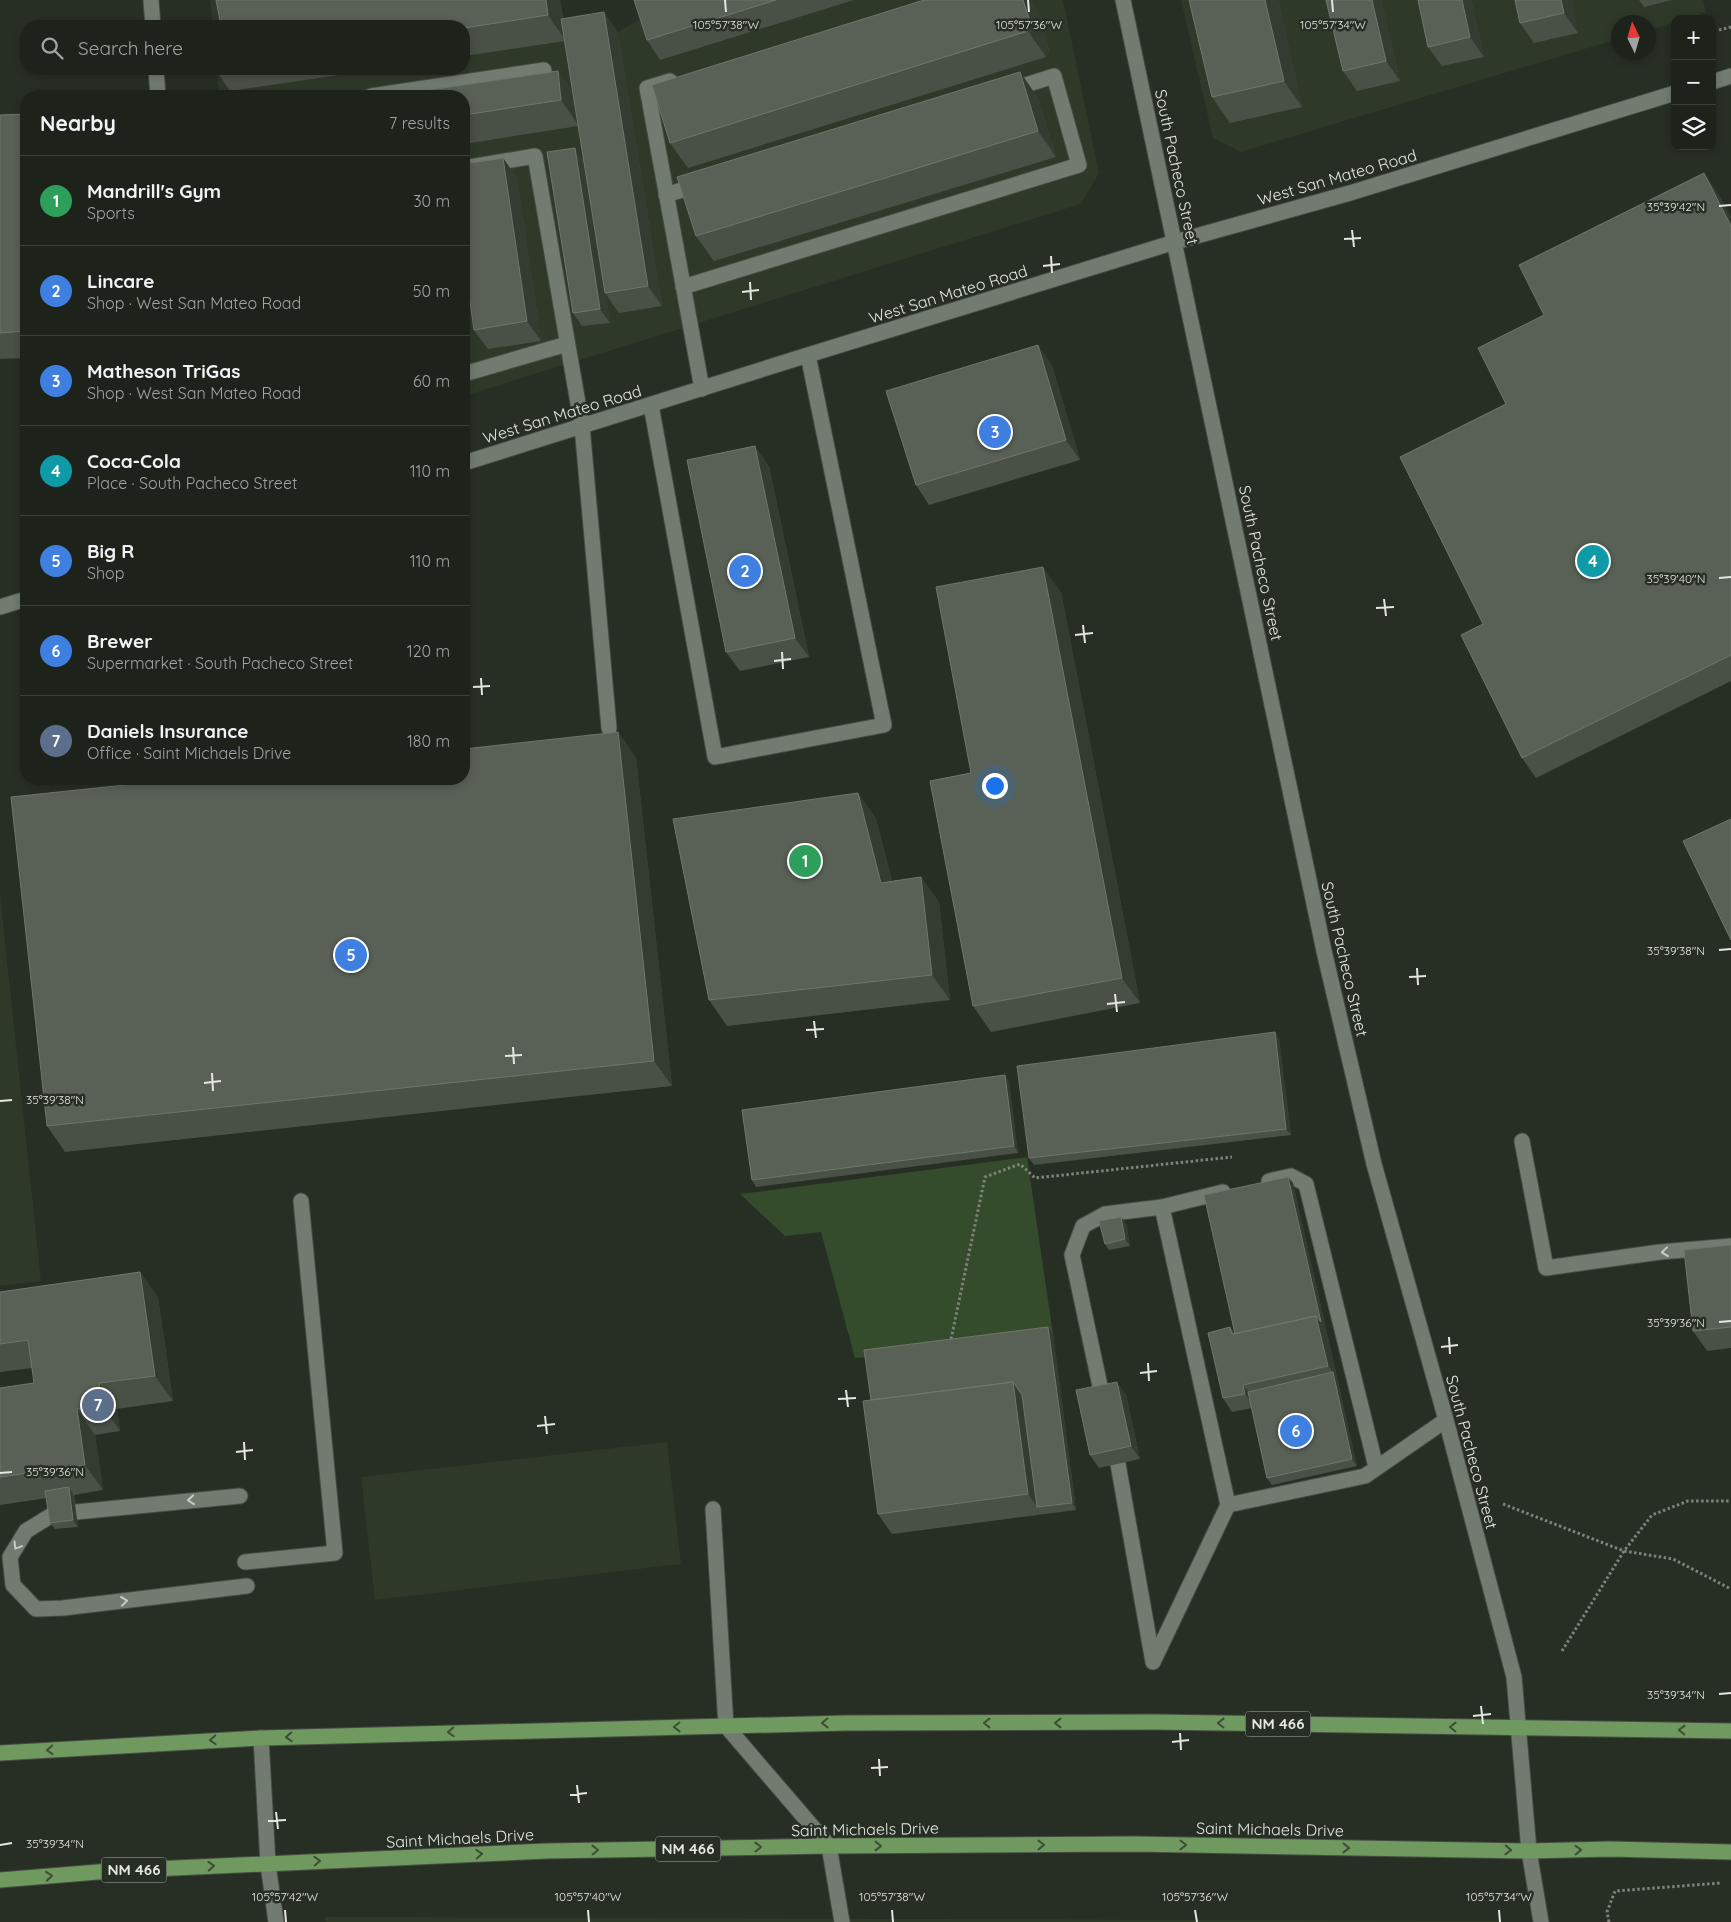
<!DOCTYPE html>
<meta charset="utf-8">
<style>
body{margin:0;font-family:Quicksand,sans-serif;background:#2a2f28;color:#f1f3f6}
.controls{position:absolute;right:15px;top:15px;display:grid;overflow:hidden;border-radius:10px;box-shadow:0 2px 8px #0003}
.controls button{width:45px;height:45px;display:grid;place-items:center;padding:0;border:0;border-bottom:1px solid #3b3f3a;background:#1d221b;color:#f1f3f6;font:25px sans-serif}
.compass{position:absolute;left:1611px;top:15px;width:45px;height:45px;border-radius:50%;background:#1d221b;box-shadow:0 2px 8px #0003;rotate:355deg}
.you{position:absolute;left:994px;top:785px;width:18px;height:18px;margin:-12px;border:4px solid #fff;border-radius:50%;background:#1a73e8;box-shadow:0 0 0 8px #1a73e833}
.badge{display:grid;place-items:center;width:32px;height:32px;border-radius:50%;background:#f98fc8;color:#fff;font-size:16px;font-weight:700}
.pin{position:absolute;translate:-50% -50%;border:2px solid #fff;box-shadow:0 1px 5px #0006}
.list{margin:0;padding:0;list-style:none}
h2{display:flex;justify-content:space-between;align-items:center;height:65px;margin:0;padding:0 20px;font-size:21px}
h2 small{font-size:16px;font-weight:400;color:#a0a4a3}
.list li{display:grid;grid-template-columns:32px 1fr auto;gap:15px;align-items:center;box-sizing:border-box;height:90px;padding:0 20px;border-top:1px solid #3b3f3a}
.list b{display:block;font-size:19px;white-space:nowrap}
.list p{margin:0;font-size:16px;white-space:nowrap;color:#a0a4a3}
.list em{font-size:16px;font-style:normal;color:#a0a4a3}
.icon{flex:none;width:28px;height:28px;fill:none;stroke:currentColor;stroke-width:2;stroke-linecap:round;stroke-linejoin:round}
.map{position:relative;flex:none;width:1731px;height:1922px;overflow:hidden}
.search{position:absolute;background:#1d221b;box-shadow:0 2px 8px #0003;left:20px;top:20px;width:450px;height:55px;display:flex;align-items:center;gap:12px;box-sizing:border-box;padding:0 18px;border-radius:20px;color:#a0a4a3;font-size:19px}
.panel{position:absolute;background:#1d221b;box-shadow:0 2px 8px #0003;left:20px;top:90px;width:450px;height:695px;border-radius:20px}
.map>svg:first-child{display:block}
</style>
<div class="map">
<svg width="1731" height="1922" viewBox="0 0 1731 1922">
<rect width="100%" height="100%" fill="#272e24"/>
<path fill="#2e392a" d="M210,0H560L566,40L618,32L647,15L697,0H1063L1099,173L1081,204L464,396V96H219L217,69H464V26H213Z
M1181,0H1703L1706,12L1685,19H1675V22L1649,30L1648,22H1618V39L1241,152L1213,138Z
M0,894L41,1281L0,1286Z
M667,1442L681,1564L375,1600L361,1477Z
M325,1917L1499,1921V1922H326Z"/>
<path fill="#344c2b" d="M1027,1157L1053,1334L868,1357L855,1358L821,1232L785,1236L740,1194Z"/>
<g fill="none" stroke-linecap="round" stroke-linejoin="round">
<g stroke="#464c44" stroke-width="17">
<path id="minor" d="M151,0L153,26
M1123,0L1324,951L1374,1164L1446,1420L1514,1677L1529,1851L1541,1922
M156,69L158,96
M670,81L647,88L702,389
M1712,82L1731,76
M371,96L544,70
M464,168L535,156L582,426L609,728
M666,195L701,184
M683,287L1079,165L1054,76L1010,90
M464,374L567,344
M651,405L715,757L884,725L808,355
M464,463L808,355L1175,242L1350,193L1675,93
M0,607L26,599
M1522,1141L1546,1268L1660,1252L1731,1246
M1269,1181L1291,1176L1306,1184L1376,1467
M1162,1207L1228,1505
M1103,1400L1072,1255L1083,1226L1105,1214L1162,1207L1223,1192
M1118,1464L1153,1662
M713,1509L726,1726L829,1846L842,1922
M76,1512L240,1496
M52,1515L26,1531L10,1557L13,1585L36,1609L63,1608L247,1586
M245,1562L335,1553L301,1201
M1153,1662L1228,1505L1365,1476L1446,1420
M261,1738L268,1864L276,1922"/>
</g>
<g stroke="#464c44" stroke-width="17">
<path id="major" d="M0,1753L261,1738L845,1723L1154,1722L1731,1731
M0,1880L110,1871L547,1851L829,1846L1135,1844L1529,1851L1610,1849L1731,1852"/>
</g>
<path stroke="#7d837a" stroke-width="3" stroke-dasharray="2.5 2.5" stroke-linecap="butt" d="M1719,30L1731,27
M950,1344L985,1177L1020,1164L1035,1178L1232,1157
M1503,1504L1624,1551L1673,1559L1731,1589
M1562,1651L1624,1551L1652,1515L1688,1501H1731
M1609,1922L1607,1912L1615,1891L1721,1883"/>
<use href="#minor" stroke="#727b6f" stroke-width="15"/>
<use href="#major" stroke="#6f995f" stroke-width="15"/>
</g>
<path fill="#495046" d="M216,0H560L563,18L618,32L662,306L619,313L605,293L578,126L464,144V96L558,71L573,93L565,41L464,56V26L220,21Z
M634,0H854L660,60L647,40Z
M1278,0L1302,107L1230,123L1212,97Z
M1326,0H1381L1400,81L1357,91L1343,71Z
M1418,0H1471L1484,57L1442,66L1428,47Z
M1515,0H1571L1578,33L1534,43L1520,23Z
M1639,0H1672L1644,7Z
M1033,2L1049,50L1046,57L688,168L670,143Z
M215,69H380L230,91Z
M1020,72L1038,98L1056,157L714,261L696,236Z
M26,114V358L0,359V115Z
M575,148L584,162L610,323L582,326L573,313Z
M503,158L517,178L541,341L488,349L474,330Z
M1718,193L1731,218V681L1536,778L1522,758L1483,624L1506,404L1544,315Z
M1052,365L1080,460L929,505L916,485Z
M769,466L809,657L740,671L726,652Z
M1061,592L1140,1003L991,1032L973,1006L971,773Z
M618,732L636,758L672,1086L65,1152L47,1126Z
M858,793L876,819L892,881L921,877L939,902L950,1000L727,1026L709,1000Z
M1275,1032L1279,1039L1291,1135L1034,1165L1029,1158Z
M1005,1075L1009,1082L1018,1153L756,1187L752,1180Z
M1288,1177L1293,1183L1357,1466L1272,1485L1267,1478L1252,1408L1232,1412L1223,1398L1230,1327L1235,1334Z
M1126,1223L1130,1246L1109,1250L1105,1244Z
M1731,1245V1348L1707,1351L1693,1331Z
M140,1272L158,1298L173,1401L117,1409L120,1431L95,1435L103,1490L74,1495L78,1527L55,1529L50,1523L47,1498L0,1505V1388L34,1383L32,1368L0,1372V1292Z
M1053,1334L1076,1510L892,1534L878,1514Z
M1126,1395L1140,1459L1099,1468L1090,1455Z"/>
<path fill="#343c31" d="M546,0H560L566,41L548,15Z
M1023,0H1031L1033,2L1049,50L1046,57L1028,31Z
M1265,0H1278L1302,107L1284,81Z
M1372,0H1381L1400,81L1386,61Z
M1462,0H1471L1484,57L1470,37Z
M1561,0H1571L1578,33L1564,13Z
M604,12L618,32L662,306L648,286Z
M558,71L576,97L579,126L561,100Z
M1020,72L1038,98L1056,157L1038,131Z
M575,148L584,162L610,323L600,309Z
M503,158L517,178L541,341L527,321Z
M1704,173L1718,193L1731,218V226Z
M1038,345L1052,365L1080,460L1066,440Z
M755,446L769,466L809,657L795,638Z
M1043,567L1061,592L1140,1003L1122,978Z
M618,732L636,758L672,1086L654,1061Z
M858,793L876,819L899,909L881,883Z
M921,877L939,902L950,1000L932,975Z
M1275,1032L1279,1039L1291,1135L1286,1129Z
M1005,1075L1009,1082L1018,1153L1014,1146Z
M1288,1177L1293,1183L1357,1466L1352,1459L1333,1372L1328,1366L1316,1316Z
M1121,1217L1126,1223L1130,1246L1125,1239Z
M140,1272L158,1298L173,1401L155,1376Z
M1048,1327L1053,1334L1076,1510L1072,1503Z
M1013,1382L1026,1402L1037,1507L1028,1494Z
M1117,1382L1126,1395L1140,1459L1131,1446Z
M99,1383L117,1409L120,1431L102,1405Z
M1243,1385L1253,1398L1255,1407L1245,1394Z
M77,1409L95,1435L103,1490L85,1465Z
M69,1487L73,1494L78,1527L73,1520Z"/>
<path fill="#596156" stroke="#6f766c" d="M216,0H546L548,15L464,28V26H206V23L220,21Z
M634,0H776L647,40Z
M924,0H1023L1031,24L1028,31L670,143L652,85Z
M1189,0H1265L1284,81L1212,97Z
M1326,0H1372L1386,61L1343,71Z
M1418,0H1462L1470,37L1428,47Z
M1515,0H1561L1564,13L1520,23Z
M604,12L648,286L605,293L561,19Z
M558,71L561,100L464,115V96H389Z
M1020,72L1038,131L696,236L677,177Z
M26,114V331L0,333V115Z
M575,148L600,309L573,313L547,152Z
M503,158L527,321L474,330L464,260V164Z
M1704,173L1731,226V655L1522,758L1461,635L1483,624L1400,457L1506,404L1478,348L1544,315L1519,265Z
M1038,345L1066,440L916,485L886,391Z
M755,446L795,638L726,652L687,460Z
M1043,567L1122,978L973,1006L930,781L971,773L936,587Z
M618,732L654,1061L47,1126L11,797L182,779H464V749Z
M858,793L881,883L921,877L932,975L709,1000L673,819Z
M1731,819V940L1683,841Z
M1275,1032L1286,1129L1029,1158L1017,1066Z
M1005,1075L1014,1146L752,1180L742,1110Z
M1288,1177L1321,1322L1316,1316L1235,1334L1204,1195Z
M1121,1217L1125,1239L1105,1244L1099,1221Z
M1731,1245V1327L1693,1331L1684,1250Z
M140,1272L155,1376L99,1383L102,1405L77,1409L85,1465L0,1477V1388L34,1383L28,1340L0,1344V1292Z
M1316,1316L1328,1366L1243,1385L1245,1394L1223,1398L1208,1333L1230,1327L1232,1334Z
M1048,1327L1072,1503L1037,1507L1022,1395L1013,1382L871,1400L864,1350Z
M1333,1372L1352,1459L1267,1478L1248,1392Z
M1013,1382L1028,1494L878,1514L863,1401Z
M1117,1382L1131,1446L1090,1455L1076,1390Z
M69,1487L73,1520L50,1523L45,1491Z"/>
<defs><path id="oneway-chevron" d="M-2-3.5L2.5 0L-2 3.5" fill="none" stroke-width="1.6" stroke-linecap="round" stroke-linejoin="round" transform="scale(1.25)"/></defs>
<g stroke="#c7ccc4">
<use href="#oneway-chevron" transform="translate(1665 1252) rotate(174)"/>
<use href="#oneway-chevron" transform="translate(191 1500) rotate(175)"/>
<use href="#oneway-chevron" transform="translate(17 1546) rotate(121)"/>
<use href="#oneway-chevron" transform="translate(124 1601) rotate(-7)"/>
</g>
<g stroke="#3d4e36">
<use href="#oneway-chevron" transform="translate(825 1723) rotate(179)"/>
<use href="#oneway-chevron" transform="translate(987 1723) rotate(-180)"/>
<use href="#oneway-chevron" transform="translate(1058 1723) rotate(180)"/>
<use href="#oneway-chevron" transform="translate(1221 1723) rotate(-179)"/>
<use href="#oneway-chevron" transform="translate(677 1727) rotate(179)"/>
<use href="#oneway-chevron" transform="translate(1453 1727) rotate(-179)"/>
<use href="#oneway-chevron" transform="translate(1682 1730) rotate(-179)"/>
<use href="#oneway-chevron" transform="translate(451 1732) rotate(178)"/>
<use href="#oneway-chevron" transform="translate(289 1737) rotate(178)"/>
<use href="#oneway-chevron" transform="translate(213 1740) rotate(177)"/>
<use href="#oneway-chevron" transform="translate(50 1750) rotate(177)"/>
<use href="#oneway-chevron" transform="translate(1041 1845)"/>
<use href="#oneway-chevron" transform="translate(1183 1845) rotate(1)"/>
<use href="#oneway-chevron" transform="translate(878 1846)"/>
<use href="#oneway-chevron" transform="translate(758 1847) rotate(-1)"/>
<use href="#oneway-chevron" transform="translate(1346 1848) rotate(1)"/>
<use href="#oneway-chevron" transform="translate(595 1850) rotate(-1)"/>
<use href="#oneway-chevron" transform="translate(1508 1850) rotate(2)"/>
<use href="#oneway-chevron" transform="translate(1578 1850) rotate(-2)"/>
<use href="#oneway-chevron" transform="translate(479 1854) rotate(-3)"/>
<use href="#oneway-chevron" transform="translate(317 1861) rotate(-3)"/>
<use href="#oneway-chevron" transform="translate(211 1866) rotate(-3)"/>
<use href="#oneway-chevron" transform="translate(49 1876) rotate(-5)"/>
</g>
<path fill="none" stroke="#e3e7e1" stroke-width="2" d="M725,0L726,12M1028,0L1029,12M1332,0L1333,12M1719,206L1731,205M1352,230L1354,247M1344,239L1361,238M1051,256L1052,273M1043,266L1060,264M750,282L751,300M742,292L759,290M1719,578L1731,577M1384,599L1386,616M1376,608L1394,607M1083,625L1085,643M1075,635L1093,633M782,652L783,669M774,661L791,659M481,678L482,695M473,687L490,686M1719,950L1731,949M1417,968L1418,985M1409,977L1426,976M1115,994L1117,1012M1107,1004L1125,1002M814,1021L816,1038M806,1030L824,1029M513,1047L514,1064M505,1056L522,1055M212,1073L213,1091M204,1083L221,1081M0,1101L12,1100M1719,1322L1731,1321M1449,1337L1450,1354M1441,1347L1458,1345M1148,1363L1149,1381M1140,1373L1157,1371M846,1390L848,1407M838,1399L856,1398M545,1416L547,1434M537,1426L555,1424M244,1442L245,1460M236,1452L253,1450M0,1473L12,1472M1719,1694L1731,1693M1481,1706L1483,1724M1473,1716L1491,1714M1180,1733L1181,1750M1172,1742L1189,1740M879,1759L880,1776M871,1768L888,1767M577,1785L579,1803M570,1795L587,1793M276,1812L278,1829M268,1821L286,1820M0,1845L12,1843M285,1910L286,1922M588,1910L589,1922M892,1910L893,1922M1195,1910L1197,1922M1499,1910L1500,1922"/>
<g text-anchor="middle" stroke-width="5" stroke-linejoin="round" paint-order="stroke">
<g fill="#272e24" stroke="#abb0a8" stroke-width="1">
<rect x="1245.5" y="1711.5" width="65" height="25" rx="4"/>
<rect x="655.5" y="1836.5" width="65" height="25" rx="4"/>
<rect x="101.5" y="1857.5" width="65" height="25" rx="4"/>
</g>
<g font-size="15" font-weight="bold" fill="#e3e7e1">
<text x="1278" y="1729">NM 466</text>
<text x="688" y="1854">NM 466</text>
<text x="134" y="1875">NM 466</text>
</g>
<g font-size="16" fill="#e3e7e1" stroke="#272e24">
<text transform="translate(1177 167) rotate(78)" y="6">South Pacheco Street</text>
<text transform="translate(1337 177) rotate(-16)" y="6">West San Mateo Road</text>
<text transform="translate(948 294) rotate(-17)" y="6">West San Mateo Road</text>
<text transform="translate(562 414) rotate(-17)" y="6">West San Mateo Road</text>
<text transform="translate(1261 563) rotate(78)" y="6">South Pacheco Street</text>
<text transform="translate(1345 959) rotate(77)" y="6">South Pacheco Street</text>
<text transform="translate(1472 1452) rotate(75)" y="6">South Pacheco Street</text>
<text transform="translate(865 1829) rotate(-1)" y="6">Saint Michaels Drive</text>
<text transform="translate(1270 1829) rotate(1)" y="6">Saint Michaels Drive</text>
<text transform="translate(460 1838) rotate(-3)" y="6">Saint Michaels Drive</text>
</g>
</g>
<g font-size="12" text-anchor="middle" fill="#e3e7e1" stroke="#272e24" stroke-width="5" stroke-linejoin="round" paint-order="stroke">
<text x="726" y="29">105°57'38"W</text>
<text x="1029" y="29">105°57'36"W</text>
<text x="1333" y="29">105°57'34"W</text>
<text x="1676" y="211">35°39'42"N</text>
<text x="1676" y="583">35°39'40"N</text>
<text x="1676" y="955">35°39'38"N</text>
<text x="55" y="1104">35°39'38"N</text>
<text x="1676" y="1327">35°39'36"N</text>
<text x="55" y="1476">35°39'36"N</text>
<text x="1676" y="1699">35°39'34"N</text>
<text x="55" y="1848">35°39'34"N</text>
<text x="285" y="1901">105°57'42"W</text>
<text x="588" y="1901">105°57'40"W</text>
<text x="892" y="1901">105°57'38"W</text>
<text x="1195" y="1901">105°57'36"W</text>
<text x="1499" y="1901">105°57'34"W</text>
</g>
</svg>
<div class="controls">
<button>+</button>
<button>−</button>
<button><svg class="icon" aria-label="layers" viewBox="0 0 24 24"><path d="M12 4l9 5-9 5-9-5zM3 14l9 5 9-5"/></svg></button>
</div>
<svg class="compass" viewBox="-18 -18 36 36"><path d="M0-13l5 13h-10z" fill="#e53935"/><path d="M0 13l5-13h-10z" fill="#a0a4a3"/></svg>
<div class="you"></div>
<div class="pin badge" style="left:805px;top:861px;background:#2e9e5b">1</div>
<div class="pin badge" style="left:745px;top:571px;background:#3f7fe0">2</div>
<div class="pin badge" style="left:995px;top:432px;background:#3f7fe0">3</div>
<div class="pin badge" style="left:1593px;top:561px;background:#0f9aa8">4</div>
<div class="pin badge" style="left:351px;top:955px;background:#3f7fe0">5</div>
<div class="pin badge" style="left:1296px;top:1431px;background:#3f7fe0">6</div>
<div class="pin badge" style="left:98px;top:1405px;background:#5c6f8a">7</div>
<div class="search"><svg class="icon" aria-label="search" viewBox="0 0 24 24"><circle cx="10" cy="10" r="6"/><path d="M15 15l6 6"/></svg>Search here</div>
<section class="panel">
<h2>Nearby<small>7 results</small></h2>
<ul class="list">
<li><span class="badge" style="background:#2e9e5b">1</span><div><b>Mandrill's Gym</b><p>Sports</p></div><em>30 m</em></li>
<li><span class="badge" style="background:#3f7fe0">2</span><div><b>Lincare</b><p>Shop · West San Mateo Road</p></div><em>50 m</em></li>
<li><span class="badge" style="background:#3f7fe0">3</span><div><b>Matheson TriGas</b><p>Shop · West San Mateo Road</p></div><em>60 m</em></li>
<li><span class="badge" style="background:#0f9aa8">4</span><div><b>Coca-Cola</b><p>Place · South Pacheco Street</p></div><em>110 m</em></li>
<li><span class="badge" style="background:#3f7fe0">5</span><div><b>Big R</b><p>Shop</p></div><em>110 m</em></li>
<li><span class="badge" style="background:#3f7fe0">6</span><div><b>Brewer</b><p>Supermarket · South Pacheco Street</p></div><em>120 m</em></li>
<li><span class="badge" style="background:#5c6f8a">7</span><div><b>Daniels Insurance</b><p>Office · Saint Michaels Drive</p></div><em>180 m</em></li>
</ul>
</section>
</div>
